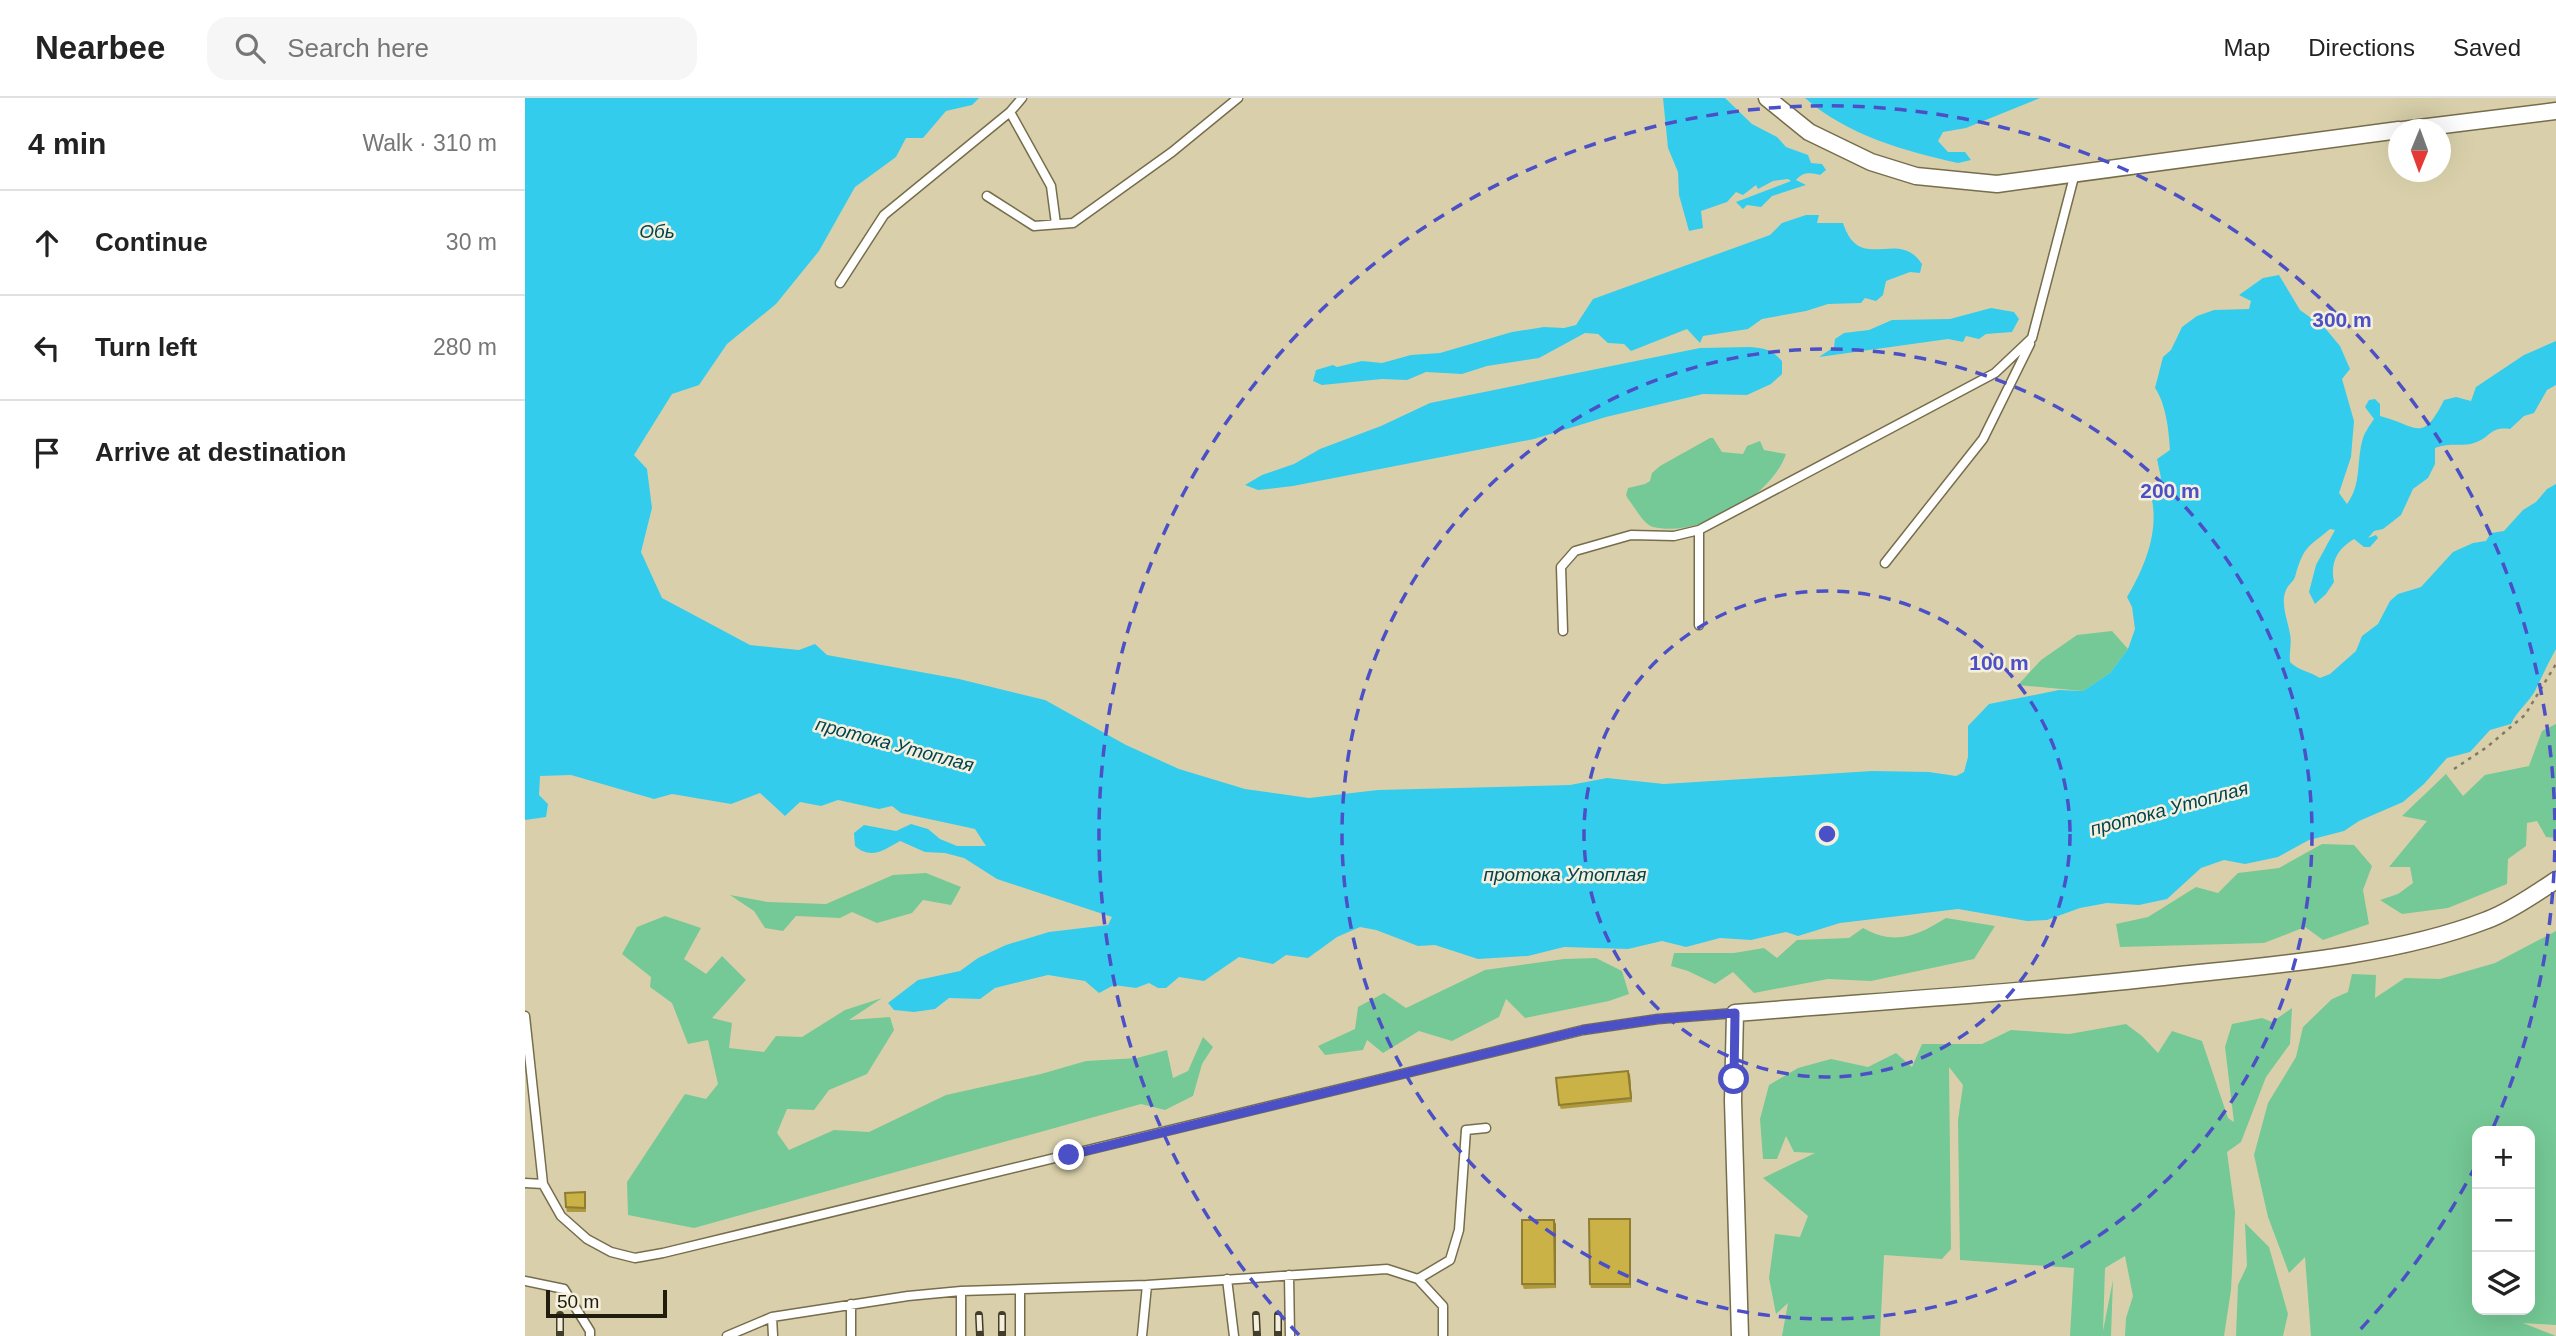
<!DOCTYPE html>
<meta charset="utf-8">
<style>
body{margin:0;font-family:Arial,sans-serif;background:#f6f6f6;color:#222}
.controls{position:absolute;right:21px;bottom:21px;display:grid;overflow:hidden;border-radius:14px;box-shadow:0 7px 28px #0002}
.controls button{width:63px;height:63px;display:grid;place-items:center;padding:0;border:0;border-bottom:2px solid #e0e0e0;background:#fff;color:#222;font:35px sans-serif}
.compass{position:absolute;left:1863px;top:21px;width:63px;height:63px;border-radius:50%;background:#fff;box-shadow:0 7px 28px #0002;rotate:181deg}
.scale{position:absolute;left:21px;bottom:18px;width:121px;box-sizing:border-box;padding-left:7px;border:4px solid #201c0e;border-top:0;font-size:19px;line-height:24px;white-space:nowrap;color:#201c0e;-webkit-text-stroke:5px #f5f0dd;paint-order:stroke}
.stop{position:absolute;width:21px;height:21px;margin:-16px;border:5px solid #4c50c6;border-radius:50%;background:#fff}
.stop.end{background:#4c50c6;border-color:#fff;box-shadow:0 2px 7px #0008}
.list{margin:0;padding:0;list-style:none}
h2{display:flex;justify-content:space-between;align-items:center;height:91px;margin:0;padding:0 28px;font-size:30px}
h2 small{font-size:23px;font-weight:400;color:#767676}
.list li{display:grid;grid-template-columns:46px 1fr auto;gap:21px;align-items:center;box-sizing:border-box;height:105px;padding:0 28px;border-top:2px solid #e0e0e0}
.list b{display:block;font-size:26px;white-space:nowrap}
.list em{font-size:23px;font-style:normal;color:#767676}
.icon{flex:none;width:38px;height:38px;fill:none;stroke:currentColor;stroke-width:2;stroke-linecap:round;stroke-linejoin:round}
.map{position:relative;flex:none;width:2031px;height:1238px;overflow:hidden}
header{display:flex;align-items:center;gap:42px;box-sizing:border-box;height:98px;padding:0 35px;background:#fff;border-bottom:2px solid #e0e0e0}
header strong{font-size:33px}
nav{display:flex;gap:38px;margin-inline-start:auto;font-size:24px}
.search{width:490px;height:63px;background:#f6f6f6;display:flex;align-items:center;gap:18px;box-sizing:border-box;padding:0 24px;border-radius:21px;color:#767676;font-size:26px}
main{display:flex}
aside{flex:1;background:#fff}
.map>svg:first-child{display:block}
</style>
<header>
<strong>Nearbee</strong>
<div class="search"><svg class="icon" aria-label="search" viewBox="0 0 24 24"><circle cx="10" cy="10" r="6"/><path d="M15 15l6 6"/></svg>Search here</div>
<nav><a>Map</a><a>Directions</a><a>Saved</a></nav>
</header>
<main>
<aside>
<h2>4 min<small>Walk · 310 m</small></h2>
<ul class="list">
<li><svg class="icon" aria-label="ahead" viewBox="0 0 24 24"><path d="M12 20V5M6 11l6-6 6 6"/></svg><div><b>Continue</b></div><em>30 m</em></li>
<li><svg class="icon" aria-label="left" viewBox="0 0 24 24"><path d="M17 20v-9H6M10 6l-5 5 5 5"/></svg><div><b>Turn left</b></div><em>280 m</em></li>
<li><svg class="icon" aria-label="arrive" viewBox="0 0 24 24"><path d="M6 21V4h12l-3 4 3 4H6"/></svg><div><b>Arrive at destination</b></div></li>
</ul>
</aside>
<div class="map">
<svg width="2031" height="1238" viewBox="0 0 2031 1238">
<rect width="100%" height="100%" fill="#d9d0ab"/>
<path fill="#75c996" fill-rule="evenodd" d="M1185,340H1188L1197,354L1218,356L1222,348L1235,343L1239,352L1261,356C1247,398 1175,440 1128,429C1118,426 1110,409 1103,401L1101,397L1103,390L1120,386L1125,383L1127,375L1135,368Z
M1587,533L1603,551L1585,575L1558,593L1493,587L1516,562L1552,537Z
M2031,626V740L2021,739L2012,723L2002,725L2001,748L1983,761L1982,786L1923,810L1877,816L1855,802L1873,796L1888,785L1885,769H1864L1902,723L1877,718L1921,676L1938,698L1960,677L2004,668L2017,633Z
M1797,746L1829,747L1847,768L1838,792L1844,826L1798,842L1780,829L1739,845L1595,849L1591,826L1623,819L1671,789L1693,795L1713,775L1754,770Z
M401,775L436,789L426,807L398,802L387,815L352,825L327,814L315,820L271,818L258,833L240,830L229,813L205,797L243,804L301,806L368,777Z
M140,818L176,830L159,861L181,876L197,858L221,882L187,920L207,925L204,950L239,954L251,938L277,939L320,912L357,900L324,922L365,919L369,932L342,976L304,992L289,1012L262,1011L252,1035L264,1052L309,1032L344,1034L421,997L516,976L561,963L612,960L642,952L648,980L663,973L678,939L688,949L677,966L668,998L640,1012L616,1006L169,1130L103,1117L102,1084L160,996L181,1001L193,986L183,942L163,946L147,905L125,889L126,879L97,856L112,829Z
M1421,820L1470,828L1449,861L1346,883L1303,881L1229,895L1208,874L1190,886L1163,873L1146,868L1149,855H1209L1239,850L1252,860L1272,842L1324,840L1338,830C1370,848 1392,838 1421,820Z
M2031,833V1227L1998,1225L2031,1238H1786L1780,1159L1764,1175L1743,1119L1729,1057L1743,1005L1771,959L1778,929L1807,901L1823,894L1827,876L1851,877L1850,900L1880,880L1915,881L1970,865ZM1952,1033H2005V1212H1952Z
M1071,860L1097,873L1104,896L1084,903L1000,920L981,901L974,919L927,943L894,933L858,955L842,942L838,952L800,957L793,948L830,931L833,909L859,895L881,910L960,872L1039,861Z
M1767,910L1765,946L1741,979L1716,1044L1702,1054L1710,1114L1706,1192L1699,1238H1600L1601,1220L1608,1198L1600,1158L1580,1170L1578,1233L1588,1182L1586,1238H1545L1549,1170L1435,1162L1433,1022L1438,987L1424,969L1426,1151L1417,1161L1359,1157L1355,1238H1257L1263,1205L1251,1216L1244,1180L1250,1136L1275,1139L1283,1118L1238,1080L1290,1055L1269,1054L1261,1038L1252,1061H1238L1235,1021L1244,987L1273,970L1306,961L1343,969L1371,955L1387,969L1397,946H1457L1486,932L1544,936L1601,926L1617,938L1633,955L1647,933L1677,943L1703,1020L1709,1024L1700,949L1707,926L1737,920L1747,924Z
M1720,1125L1744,1149L1763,1216L1758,1238H1711L1713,1187L1722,1168Z"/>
<path fill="#34ccec" d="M0,0H454L447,7L421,13L398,40H381L371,59L330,89L294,153L251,206L202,246L174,287L147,296L109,357L122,371L127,410L116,454L137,500L225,547L274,552L290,546L302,557L434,581L520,602L601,647L654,671L720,691L784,700L853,692L1045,687L1082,680L1139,686L1347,673L1404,674L1431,678L1439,674L1443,659V628L1464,606L1534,592L1558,593L1585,575L1603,551L1610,531L1607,509L1602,499C1620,469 1636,430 1625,394L1636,380L1632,361L1645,352C1644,333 1641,306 1630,290L1638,259L1646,252L1657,229L1672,218L1689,212L1724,211L1726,203L1714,197L1738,180L1754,177L1775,212L1800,230L1815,248L1825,271L1817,281L1829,323L1826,359L1814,395L1822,406C1837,386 1831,363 1838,340C1840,334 1845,327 1849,321L1840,309L1844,302L1850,301L1855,306V318C1893,328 1897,346 1919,302L1931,299L1946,303L1951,289L1999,257L2031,243V287L2022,292L2009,315L1999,318L1985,331C1964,328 1966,340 1949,345C1937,349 1926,344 1910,350V366L1903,380L1888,391L1876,417L1858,431L1849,433L1843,440L1851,437L1853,440L1845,449H1839L1829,441C1812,451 1805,465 1809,484L1801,496L1790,506L1784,494L1791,467L1810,432L1805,431C1781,451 1779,448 1770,479C1768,484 1763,487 1761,492C1755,505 1763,523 1765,536C1767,545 1764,555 1765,564C1774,573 1784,573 1795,580L1805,576L1831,553L1837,538L1853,526L1865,503L1873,496L1896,489L1928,454L1948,445L1961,443L1966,435L1979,433L1998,412L2011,404L2022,391L2031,386V551C2023,565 2017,579 2010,593C2003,605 1992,613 1986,626L1965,632L1945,654L1922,660L1899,686L1878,704L1834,723L1819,733L1784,742L1753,759L1720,766L1699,762L1676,770L1642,801L1614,807L1582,805L1555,810L1522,822L1502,823L1433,811L1315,825L1273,838L1261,834L1226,842L1195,840L1161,849L1137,843L1103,851L1039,849L1003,858L953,861L910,847L893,848L851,832L835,829L812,839L783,860L761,857L748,866L714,859L679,883L654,879L641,890H633L624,885L611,890L589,887L574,895L560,883L523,877L470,890L455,901L424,900L410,911L389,914L369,912L363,905L393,882L435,873L453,860L481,847L524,834L583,827L587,819L472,781L439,760L420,755L400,754L375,743C359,752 346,762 330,748L329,735L339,727L371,733L386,726L403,731L415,741L432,748H461L450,731L376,715L367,708L354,711L313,702L296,708L275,704L260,718L235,695L206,706L147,696L129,701L46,677L15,678L14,697L23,706L21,719L0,722Z
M1138,0H1200L1227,26L1252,39L1261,49L1283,57L1286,65L1297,66L1301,72L1295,77C1286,74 1277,74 1271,82L1281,87L1247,98L1236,109L1222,107L1218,111L1211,104L1266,83L1263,81L1248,83L1233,91L1231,87L1218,97L1211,94L1202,104L1176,113L1178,130L1164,133L1154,97L1153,74L1143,50Z
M1280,0H1515L1441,30L1418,34L1413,43L1423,54H1440L1446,62L1433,65C1379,53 1322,37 1280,0Z
M1281,117H1294L1292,125H1318C1335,177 1373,129 1397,166L1395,175L1385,174L1361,183L1358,197L1351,203L1340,200L1336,205L1303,206L1281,213L1237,221L1223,231L1178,238L1175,245L1162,231L1106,253L1099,246L1083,245L1073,236L1060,235L1014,260L962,268L937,276L901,274L882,282L857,281L797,287L788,283L791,272L808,267L812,269L837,263L857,265L886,257L915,255L987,234L1019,229L1039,230L1051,227L1068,201L1245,137L1257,125Z
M1466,210L1489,214L1494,221L1487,234L1461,236L1454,241L1441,238L1438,244L1423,241L1294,259L1309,249L1310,241L1319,235L1344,232L1367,222L1425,221Z
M1225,249C1240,250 1247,252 1257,263V276L1246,286L1222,297L1178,296L1081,319L1009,341L768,388L733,392L720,387L737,377L769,366L795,351L856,328L905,305L1175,250Z"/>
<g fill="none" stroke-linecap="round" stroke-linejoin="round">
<g stroke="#766d4c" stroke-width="11">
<path id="lane" d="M485,14L526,88L531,126
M462,98L509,128L548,125L647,54L713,0
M315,185L359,117L485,14L497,0
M1174,432V527
M1360,465L1458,341L1505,246
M1038,533L1036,469L1050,453L1106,437L1149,438L1174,432L1470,275L1507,240L1550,75
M0,918L18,1086L36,1118L62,1141L86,1154L110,1160L138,1155L1058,932L1133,921L1210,915
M0,1085L18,1086
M764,1177L765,1238
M702,1181L709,1238
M893,1181L925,1162L934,1132L941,1032L961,1030
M0,1183L39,1191L65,1233V1238
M436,1193V1238
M495,1193V1238
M326,1206V1238
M247,1219L248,1238
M202,1238L247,1219L383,1198L436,1193L622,1187L862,1171L893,1181L918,1208V1238
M617,1238L622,1187"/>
</g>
<g stroke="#766d4c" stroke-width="19">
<path id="street" d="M1242,0L1284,34L1346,64L1391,78L1472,86L1874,32
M1878,32L2031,13
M1215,1238L1208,1003L1210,915C1358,903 1507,894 1655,877C1751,867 1872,857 1962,822C1984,814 2012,795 2031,782"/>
</g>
<path stroke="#827b61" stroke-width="2.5" stroke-dasharray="3.5 5" stroke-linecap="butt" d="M1929,671L1962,649L2000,617L2031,566"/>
<use href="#lane" stroke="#fff" stroke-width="8"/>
<use href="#street" stroke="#fff" stroke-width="16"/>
<g stroke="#423d2b" stroke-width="8">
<path id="rail" d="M35,1217V1238
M454,1217L455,1238
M477,1217V1238
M731,1217L732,1238
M753,1217V1238"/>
</g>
<use href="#rail" stroke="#f5f0dd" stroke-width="5" stroke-dasharray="16" stroke-linecap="butt"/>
</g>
<path fill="#af993d" d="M1103,973L1105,977L1107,1004L1036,1011L1034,1007Z
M61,1099V1114H42L41,1109Z
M1106,1125V1190H1066L1065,1186Z
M1031,1126V1190L999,1191L997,1186Z"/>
<path fill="#8e7d32" d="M1103,973L1105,977L1107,1004L1106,1000Z
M1105,1121L1106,1125V1190L1105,1186Z
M1029,1122L1031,1126V1190L1030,1186Z"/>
<path fill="#cbb247" stroke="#8e7d32" stroke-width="2" d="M1103,973L1106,1000L1034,1007L1031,980Z
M60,1094V1110L41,1109L40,1095Z
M1064,1121H1105V1186H1065Z
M997,1122H1029L1030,1186H997Z"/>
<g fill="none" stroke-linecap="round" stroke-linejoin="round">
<path stroke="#4c50c6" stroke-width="9" d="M544,1057L1058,932L1133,921L1210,915L1209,981"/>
</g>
<g fill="none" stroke="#4c50c6" stroke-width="3.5" stroke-dasharray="12 9">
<circle cx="1302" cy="736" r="243"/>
<circle cx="1302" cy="736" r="485"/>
<path d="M1951 1067A728 728 0 0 1 1830 1237M774 1237A728 728 0 1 1 1967 1032"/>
</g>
<g text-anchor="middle" stroke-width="5" stroke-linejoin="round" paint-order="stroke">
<g font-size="19" font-style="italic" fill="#004451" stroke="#f5f0dd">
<text x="132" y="140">Обь</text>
<text transform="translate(370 646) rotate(15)" y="7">протока Утоплая</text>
<text transform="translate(1644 710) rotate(-15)" y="7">протока Утоплая</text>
<text x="1040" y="783">протока Утоплая</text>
</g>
</g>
<circle cx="1302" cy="736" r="10" fill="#4c50c6" stroke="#f5f0dd" stroke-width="3.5"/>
<g font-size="21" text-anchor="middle" font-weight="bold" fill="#4c50c6" stroke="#f5f0dd" stroke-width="5" stroke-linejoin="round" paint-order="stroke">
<text x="1817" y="229">300 m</text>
<text x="1645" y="400">200 m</text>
<text x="1474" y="572">100 m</text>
</g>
</svg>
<div class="controls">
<button>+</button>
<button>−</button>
<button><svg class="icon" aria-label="layers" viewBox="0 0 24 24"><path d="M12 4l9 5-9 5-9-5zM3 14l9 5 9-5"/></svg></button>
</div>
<svg class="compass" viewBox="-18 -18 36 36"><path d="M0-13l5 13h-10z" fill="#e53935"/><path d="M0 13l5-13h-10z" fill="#767676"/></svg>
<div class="scale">50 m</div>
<div class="stop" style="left:1209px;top:981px"></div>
<div class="stop end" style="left:544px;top:1057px"></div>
</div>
</main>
